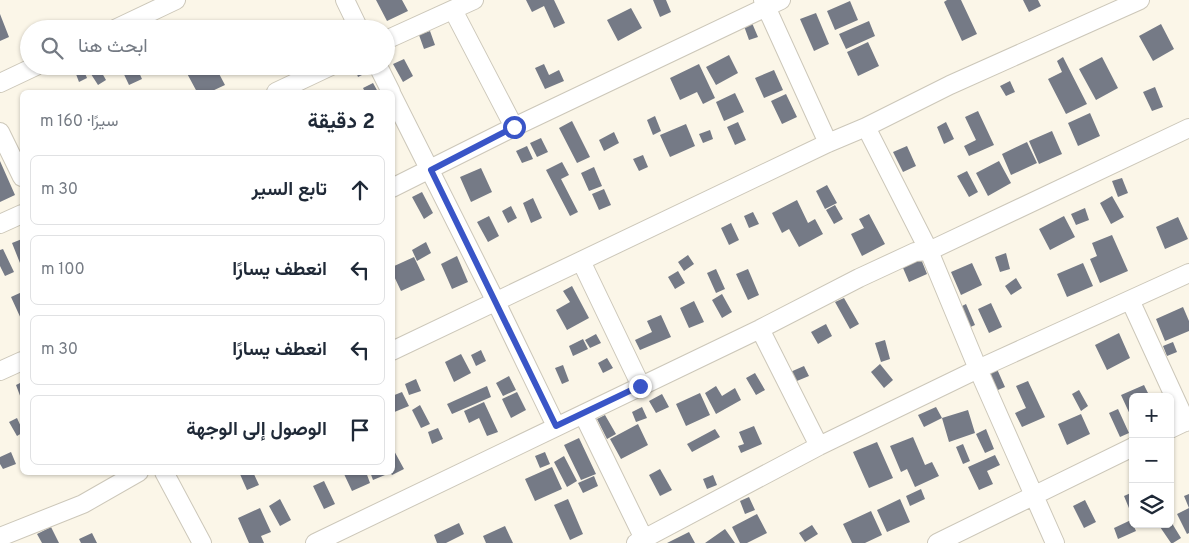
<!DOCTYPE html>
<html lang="ar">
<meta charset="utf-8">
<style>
body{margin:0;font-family:Overpass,Vazirmatn,sans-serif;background:#f2f2f3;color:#1f2937;direction:rtl}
.controls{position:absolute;right:15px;bottom:15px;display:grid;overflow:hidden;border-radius:8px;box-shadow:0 1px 4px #0004}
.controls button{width:45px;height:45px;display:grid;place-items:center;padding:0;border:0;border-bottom:1px solid #e0e1e3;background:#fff;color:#1f2937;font:25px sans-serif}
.stop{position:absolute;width:15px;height:15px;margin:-11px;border:4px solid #3955c7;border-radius:50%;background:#fff}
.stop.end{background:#3955c7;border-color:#fff;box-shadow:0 1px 5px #0008}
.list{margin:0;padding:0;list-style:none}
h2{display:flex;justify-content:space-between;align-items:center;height:65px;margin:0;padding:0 20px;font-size:21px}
h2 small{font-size:16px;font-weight:400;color:#747a83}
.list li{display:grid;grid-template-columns:32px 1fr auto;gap:15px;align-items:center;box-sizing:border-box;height:70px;margin:0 10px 10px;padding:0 10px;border:1px solid #e0e1e3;border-radius:8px}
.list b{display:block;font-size:19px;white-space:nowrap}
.list em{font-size:16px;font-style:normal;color:#747a83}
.icon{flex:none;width:28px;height:28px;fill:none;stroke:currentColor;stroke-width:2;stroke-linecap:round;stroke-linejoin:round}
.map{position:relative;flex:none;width:1189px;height:543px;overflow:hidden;direction:ltr}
.search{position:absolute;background:#fff;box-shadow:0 1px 4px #0004;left:20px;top:20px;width:375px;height:55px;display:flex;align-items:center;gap:12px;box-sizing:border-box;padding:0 18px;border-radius:28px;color:#747a83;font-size:19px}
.panel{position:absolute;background:#fff;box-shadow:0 1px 4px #0004;left:20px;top:90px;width:375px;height:385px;border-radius:8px;direction:rtl}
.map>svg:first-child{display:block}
</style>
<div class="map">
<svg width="1189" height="543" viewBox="0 0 1189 543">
<rect width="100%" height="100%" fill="#fbf6e8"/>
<path fill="#757a86" d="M376,0H402L408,11L387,21Z
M526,0H554L565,23L554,28L544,6L532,12Z
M653,0H666L671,12L660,17Z
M947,0H961L977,34L962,41L944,2Z
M1023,0H1038L1041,6L1029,12Z
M850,1L858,20L835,30L827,11Z
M631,8L642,28L618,41L607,20Z
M816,13L829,44L814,51L800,19Z
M0,14L9,37L0,41Z
M869,21L875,36L846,49L839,34Z
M752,23L758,37L749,40L744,26Z
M1161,24L1174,49L1153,61L1139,36Z
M430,31L435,45L424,49L419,35Z
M868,42L879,66L858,76L847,52Z
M729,55L738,73L716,85L706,67Z
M1063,57L1087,104L1066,114L1048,79L1062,72L1057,61Z
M1102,57L1118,88L1096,100L1079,69Z
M404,59L413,76L403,82L393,64Z
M544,64L549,75L559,70L564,81L545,89L535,68Z
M699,64L715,98L703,104L697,92L680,100L670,78Z
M82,66L87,78L79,82L74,69Z
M98,66L106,80L98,85L89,71Z
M120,66H136L142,79L129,85Z
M183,66H215L225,85L210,92H197Z
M354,66H366L368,72L358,77Z
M774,70L783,90L764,98L755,78Z
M1010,81L1015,92L1006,96L1000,86Z
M373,83L378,92H365L363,88Z
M1155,87L1163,107L1152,111L1143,92Z
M735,93L744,112L724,121L716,102Z
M786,94L797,117L782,124L771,101Z
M978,111L994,145L969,156L964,146L976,140L965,117Z
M1090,113L1100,136L1078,146L1068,123Z
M655,116L661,131L653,135L647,120Z
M572,121L590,157L577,163L559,128Z
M738,122L746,140L735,145L727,127Z
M946,122L954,139L944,144L937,127Z
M686,124L695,146L670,157L660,135Z
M710,130L713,139L703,143L699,134Z
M1052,131L1062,154L1039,164L1029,141Z
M614,132L619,143L604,151L599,140Z
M541,138L548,152L537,157L530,143Z
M1027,142L1037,163L1011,175L1002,154Z
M527,146L533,159L522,163L516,151Z
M907,146L916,166L903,172L893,152Z
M643,155L648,167L639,171L633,159Z
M0,161L15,195L0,202Z
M999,161L1011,183L988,196L976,173Z
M562,162L569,175L561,179L578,212L570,216L546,170Z
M594,167L602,186L589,191L581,173Z
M481,168L492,192L471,202L460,177Z
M967,171L978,192L969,197L957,176Z
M1122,178L1128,193L1118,197L1112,181Z
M827,185L837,203L825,209L816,191Z
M604,189L611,205L599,210L592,194Z
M422,192L433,213L424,219L412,197Z
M1112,196L1124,217L1111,224L1100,203Z
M533,198L542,218L531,223L523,203Z
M797,200L808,223L815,219L823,234L799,247L789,229L782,233L772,213Z
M835,205L843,219L834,224L826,210Z
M511,206L517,218L508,223L502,211Z
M1085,208L1089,220L1076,225L1071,214Z
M753,212L759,224L749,228L744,216Z
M869,214L885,244L862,256L851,234L864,228L859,219Z
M489,216L499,236L488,242L477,222Z
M1064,216L1075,237L1050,250L1039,229Z
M1178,217L1188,239L1165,249L1156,227Z
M731,223L739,240L729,245L721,228Z
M1112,235L1128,271L1100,283L1090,259L1097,256L1092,243Z
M22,239V268L12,243Z
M426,242L431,253L417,261L412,250Z
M3,249L14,272L5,276L0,266V250Z
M1006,253L1010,269L1000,272L995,257Z
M688,255L694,264L684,271L678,262Z
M457,256L468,282L452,289L441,264Z
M414,257L425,280L401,291L392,272V267Z
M921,259L927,274L909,282L903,268Z
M972,263L982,285L961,295L951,272Z
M1083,263L1093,286L1067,297L1057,274Z
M716,269L725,289L716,293L707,273Z
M748,269L759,295L748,300L736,274Z
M678,271L685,283L675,289L668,277Z
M1016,278L1022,288L1011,295L1005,286Z
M572,286L589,318L567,330L556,310L570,302L563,291Z
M22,292V321L11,297Z
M722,294L732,312L722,318L712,300Z
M844,298L859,324L850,329L835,302Z
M694,301L704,322L689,328L680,308Z
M991,303L1002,327L989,333L978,309Z
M966,304L975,325L966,329L956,309Z
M1183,307L1189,321V331L1165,341L1156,319Z
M661,315L671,337L640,350L635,340L652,332L647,321Z
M826,324L832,336L818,344L811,332Z
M1119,333L1130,358L1107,370L1095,345Z
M596,334L601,343L590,348L585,340Z
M583,339L588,349L573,356L569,346Z
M885,340L890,359L881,362L875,343Z
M1173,342L1177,352L1167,356L1163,346Z
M481,350L486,361L476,366L471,355Z
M461,354L471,373L454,382L445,362Z
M607,358L613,368L603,373L598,363Z
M880,364L893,380L884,388L871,372Z
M563,365L569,381L562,384L555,368Z
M804,366L809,376L792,383L788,373Z
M997,369L1005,387L986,395L978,377Z
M755,373L765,390L756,395L746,378Z
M509,376L516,390L503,396L496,383Z
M416,379L421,391L409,395L405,384Z
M1028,381L1045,417L1022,427L1015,413L1026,408L1016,386Z
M22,382V401L16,385Z
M1144,385L1150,397H1133V421L1121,395Z
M487,386L491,397L452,414L447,404Z
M716,386L722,396L735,388L741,400L716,414L705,393Z
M1079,390L1088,406L1081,411L1072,394Z
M402,392L409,406L392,413V396Z
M517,392L526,410L511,418L502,399Z
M700,393L710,415L686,426L676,404Z
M662,394L669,407L656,413L649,401Z
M484,402L498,432L487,436L479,418L469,423L464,411Z
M420,405L430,424L421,428L412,410Z
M642,407L647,418L636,422L632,412Z
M936,407L942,418L924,427L918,415Z
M1118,409L1129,433L1120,437L1109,413Z
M968,410L975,433L949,442L942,418Z
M1081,414L1090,434L1067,445L1058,424Z
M605,415L616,434L607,439L597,419Z
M17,418L22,429V433L17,436L9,422Z
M638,424L648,445L621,459L610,439Z
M754,426L762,444L741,453L738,446L744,444L739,432Z
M438,428L443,439L432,444L428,432Z
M715,429L720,437L692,452L687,444Z
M986,429L994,449L985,453L976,434Z
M913,437L925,465L932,462L939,476L915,487L907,469L901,472L890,446Z
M579,438L596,474L581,480L564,445Z
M877,442L893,478L869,488L853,452Z
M963,444L970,461L963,464L956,447Z
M392,447L404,469L392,475L390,472H392Z
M11,452L16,464L3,469L0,464V457Z
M545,452L550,464L540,468L535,456Z
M995,455L1000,465L987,471L993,484L979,490L968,467Z
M564,456L577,481L567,487L554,462Z
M552,467L562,489L535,501L525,479Z
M660,469L672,490L660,496L649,475Z
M239,472H253L259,485L247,490Z
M347,472H366L370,483L352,491L344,474Z
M370,472H384L385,475L373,480Z
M713,475L717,485L707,489L703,479Z
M594,476L598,486L583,493L578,483Z
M324,481L335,504L324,509L313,486Z
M921,489L925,499L910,506L906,496Z
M1133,492V513H1131L1124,496Z
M1189,494V508L1184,496Z
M749,497L755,510L745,514L740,501Z
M280,499L291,520L280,526L269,506Z
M568,499L583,534L570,540L554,505Z
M900,499L910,522L887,532L877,510Z
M1085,500L1096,522L1084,528L1073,506Z
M260,508L271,532L261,536L264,543H249L238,518Z
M1189,508V533L1187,534L1177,514Z
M871,511L882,535L865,543H852L843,524Z
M757,514L767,533L747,543H740L732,527Z
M1131,520L1136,531L1118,539L1114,528Z
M1170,520L1181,538L1173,543H1171L1158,524H1170Z
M459,523L464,534L446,543H437L434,535Z
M812,525L818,534L805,542L799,533Z
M505,526L513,543H486L483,536Z
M51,527L59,543H42L37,534Z
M725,529L735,543H705Z
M689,532L695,543H667Z
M92,533L97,543H81L79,539Z"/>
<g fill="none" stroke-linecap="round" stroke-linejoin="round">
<g stroke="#ccc7b9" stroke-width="20">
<path id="street" d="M345,0L359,29
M763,0L828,143
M453,10L514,127
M115,29L176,0
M386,40L474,0
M378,66L391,92
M0,83L36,66
M276,92L331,66
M392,95L496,302L556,426
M866,127L929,251L978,369L1055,543
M0,132L22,177
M392,188L514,127L781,0
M0,224L22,214
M581,261L641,386
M1130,300L1186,422
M760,329L819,446
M392,351L828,143L866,127L950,85L1140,0
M0,371L22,361
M583,414L646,543
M1170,429L1189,420
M164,472L202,543
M0,537L83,504L139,472
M315,543L760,329L859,278L915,252L929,251L1189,128
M636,543L819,446L978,369L1189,273
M937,543L1133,447"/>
</g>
<use href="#street" stroke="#fff" stroke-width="18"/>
</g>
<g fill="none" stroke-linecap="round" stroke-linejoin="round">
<path stroke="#3955c7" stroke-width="6" d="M514,127L431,170L556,426L640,386"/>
</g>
</svg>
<div class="controls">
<button>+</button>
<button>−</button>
<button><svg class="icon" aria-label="layers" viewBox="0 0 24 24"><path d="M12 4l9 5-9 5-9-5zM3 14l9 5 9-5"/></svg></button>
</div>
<div class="stop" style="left:514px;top:127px"></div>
<div class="stop end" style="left:640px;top:386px"></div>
<div class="search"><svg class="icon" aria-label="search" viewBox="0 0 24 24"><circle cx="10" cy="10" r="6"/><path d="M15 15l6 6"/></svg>ابحث هنا</div>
<section class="panel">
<h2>2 دقيقة<small>سيرًا · 160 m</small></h2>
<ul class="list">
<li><svg class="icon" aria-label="ahead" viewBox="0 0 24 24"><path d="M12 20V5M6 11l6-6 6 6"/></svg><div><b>تابع السير</b></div><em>30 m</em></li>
<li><svg class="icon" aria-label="left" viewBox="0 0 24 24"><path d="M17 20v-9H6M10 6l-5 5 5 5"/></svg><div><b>انعطف يسارًا</b></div><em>100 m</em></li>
<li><svg class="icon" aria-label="left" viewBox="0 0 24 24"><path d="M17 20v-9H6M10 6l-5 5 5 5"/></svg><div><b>انعطف يسارًا</b></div><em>30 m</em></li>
<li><svg class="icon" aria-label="arrive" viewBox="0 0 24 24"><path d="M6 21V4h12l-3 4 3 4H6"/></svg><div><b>الوصول إلى الوجهة</b></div></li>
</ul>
</section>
</div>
